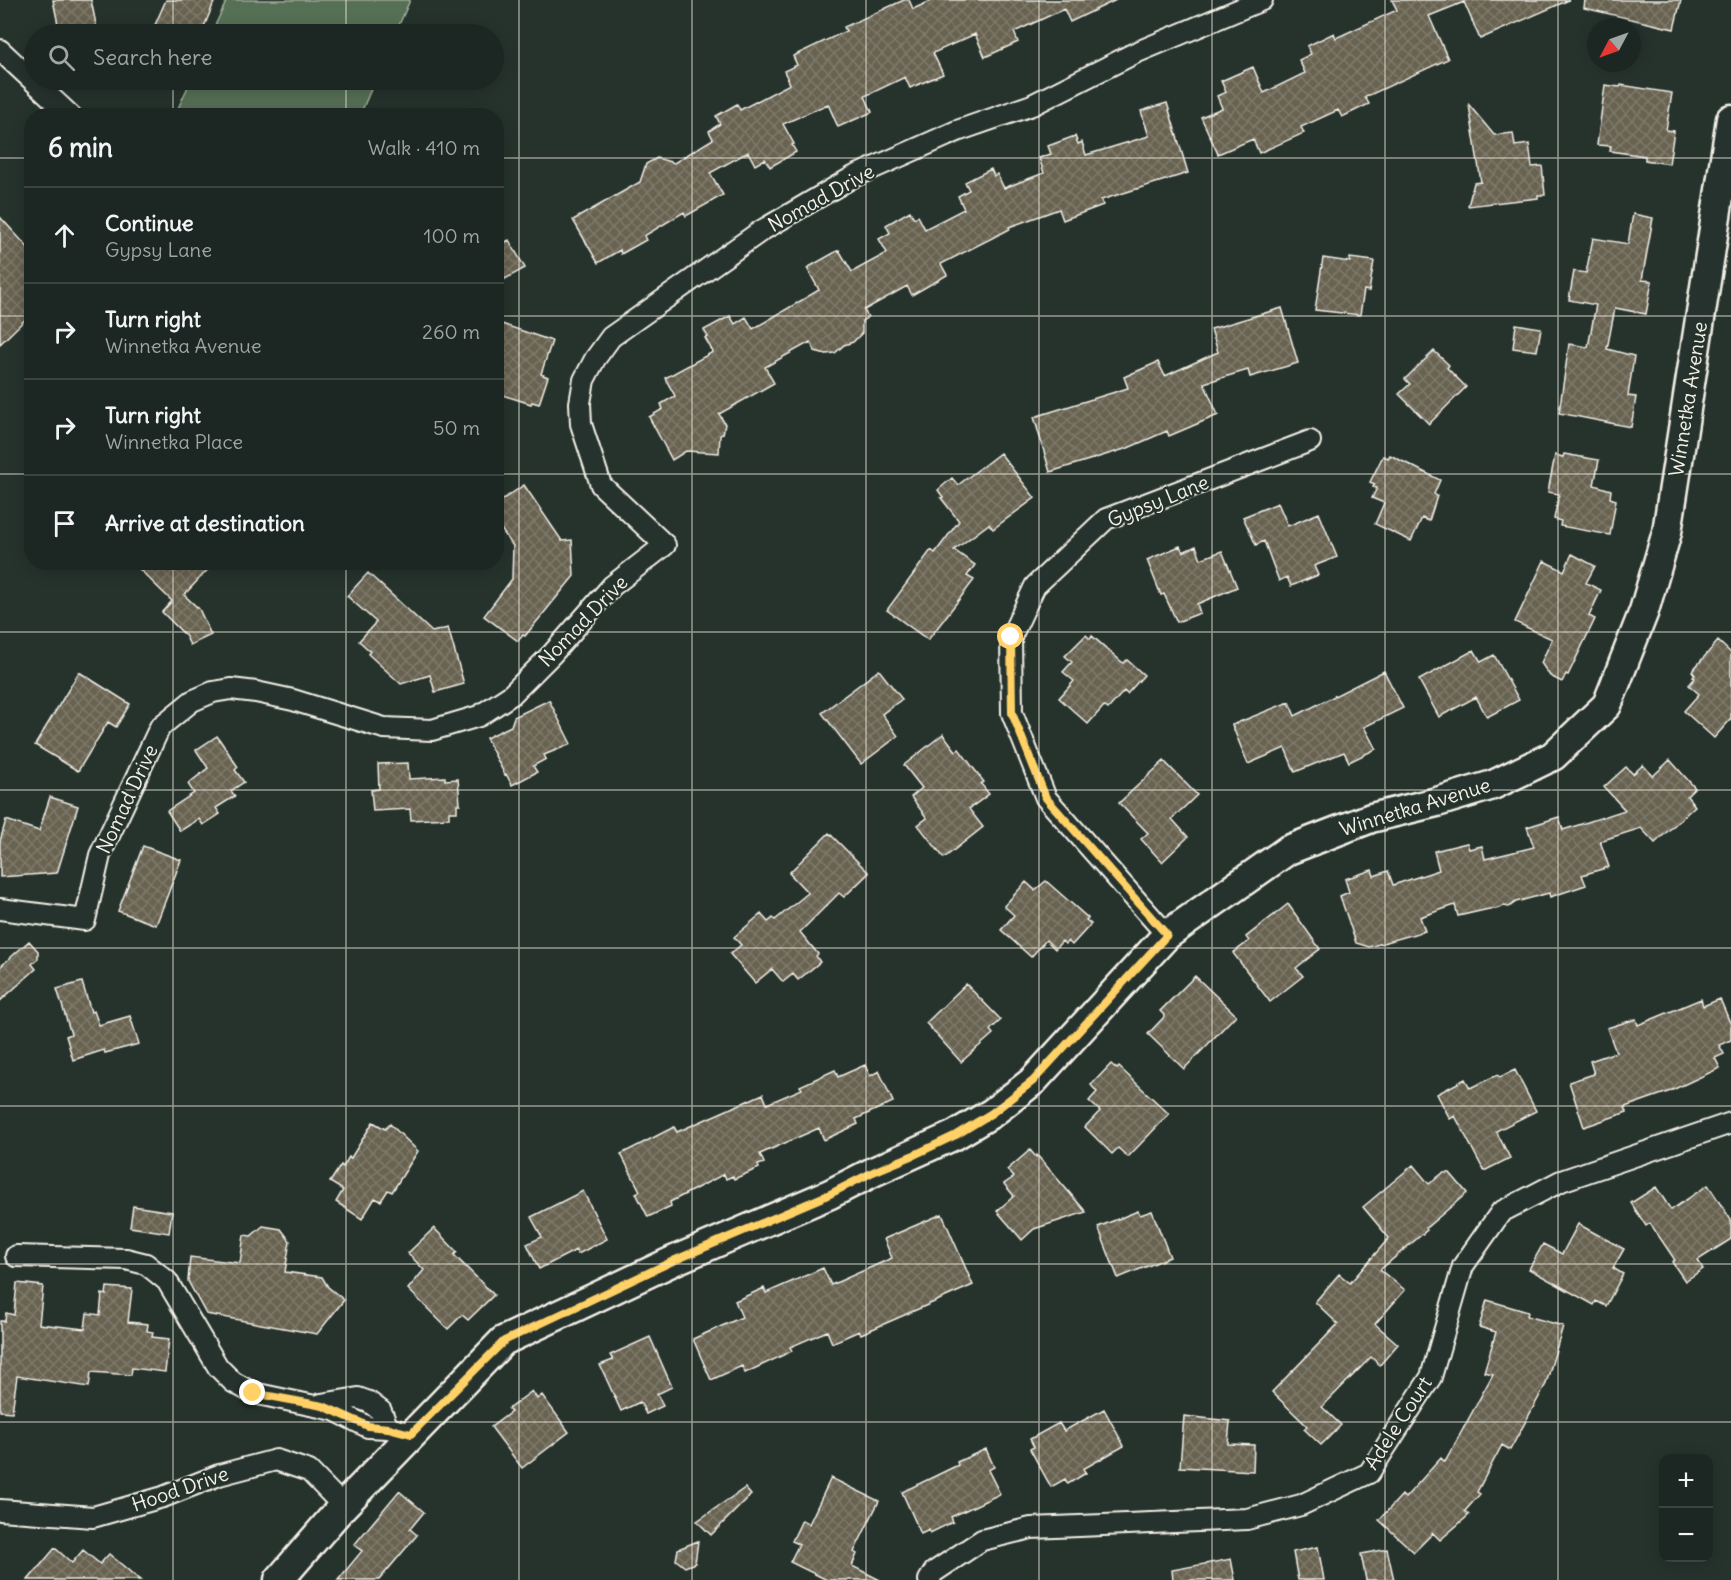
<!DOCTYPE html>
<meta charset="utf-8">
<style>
body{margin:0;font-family:Delius,sans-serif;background:#252e2a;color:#f1f3f6}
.controls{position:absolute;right:18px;bottom:18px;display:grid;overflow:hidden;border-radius:12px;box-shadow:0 3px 15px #0003}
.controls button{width:54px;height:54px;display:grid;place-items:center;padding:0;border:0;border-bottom:2px solid #3a4340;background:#1c2622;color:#f1f3f6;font:30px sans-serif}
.compass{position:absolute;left:1587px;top:18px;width:54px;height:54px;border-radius:50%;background:#1c2622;box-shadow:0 3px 15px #0003;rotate:229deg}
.stop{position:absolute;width:18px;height:18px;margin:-14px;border:4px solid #ffd166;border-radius:50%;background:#fff}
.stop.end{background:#ffd166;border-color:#fff;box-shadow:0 2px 6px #0008}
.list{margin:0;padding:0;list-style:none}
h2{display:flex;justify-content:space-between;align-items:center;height:78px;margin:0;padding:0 24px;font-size:26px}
h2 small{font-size:20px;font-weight:400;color:#a0a5a5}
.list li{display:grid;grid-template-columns:39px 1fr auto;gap:18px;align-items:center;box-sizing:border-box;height:96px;padding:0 24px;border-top:2px solid #3a4340}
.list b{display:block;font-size:22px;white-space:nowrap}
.list p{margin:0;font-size:20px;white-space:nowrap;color:#a0a5a5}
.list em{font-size:20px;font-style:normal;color:#a0a5a5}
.icon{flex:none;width:33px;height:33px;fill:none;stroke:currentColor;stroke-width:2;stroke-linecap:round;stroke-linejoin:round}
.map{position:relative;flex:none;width:1731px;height:1580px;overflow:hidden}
.search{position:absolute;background:#1c2622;box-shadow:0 3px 15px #0003;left:24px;top:24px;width:480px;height:66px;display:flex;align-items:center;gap:15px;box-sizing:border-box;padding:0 21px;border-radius:33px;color:#a0a5a5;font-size:22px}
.panel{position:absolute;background:#1c2622;box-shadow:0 3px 15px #0003;left:24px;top:108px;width:480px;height:462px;border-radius:24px}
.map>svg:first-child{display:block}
</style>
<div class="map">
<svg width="1731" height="1580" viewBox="0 0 1731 1580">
<defs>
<pattern id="building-cross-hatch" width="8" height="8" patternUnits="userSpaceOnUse" patternTransform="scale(1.5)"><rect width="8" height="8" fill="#686251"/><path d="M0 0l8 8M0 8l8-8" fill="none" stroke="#7e796a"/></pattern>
</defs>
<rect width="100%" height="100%" fill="#26332d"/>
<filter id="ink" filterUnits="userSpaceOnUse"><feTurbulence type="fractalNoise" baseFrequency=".0167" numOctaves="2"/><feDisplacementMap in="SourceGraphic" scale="12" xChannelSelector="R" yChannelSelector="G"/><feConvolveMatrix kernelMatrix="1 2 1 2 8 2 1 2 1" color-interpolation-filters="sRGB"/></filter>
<g filter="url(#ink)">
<path fill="#566f54" stroke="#a5b09e" stroke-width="1.5" d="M227,0H410L395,34H211Z
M191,80H375L360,115H175Z"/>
<path fill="url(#building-cross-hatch)" stroke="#f4f1e8" stroke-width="1.5" d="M53,0H91L98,34H60Z
M166,0H215L201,34H151Z
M904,0H909L913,9L933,0H1116L1070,22L1064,9L1014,32L1018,42L985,57L975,34L933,53L943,74L910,88L905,77L865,96L872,112L838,127L828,104L783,124L794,144L792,145L796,152L770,167L765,159L755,165L748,152L710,173L723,195L686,216L684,212L644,236L646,240L621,254L620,250L598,263L573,220L640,182L646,164L657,158L674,163L713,139L709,131L720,124L716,116L737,104L740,110L790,84L784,71L797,65L793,56L846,31L844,27Z
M1392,0H1569L1480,39L1464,2L1429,16L1448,59L1365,97L1369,104L1342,117L1338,110L1301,127L1304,133L1259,153L1253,139L1218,154L1201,117L1222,108L1217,96L1226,92L1221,81L1253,67L1264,93L1305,73L1299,60L1311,54L1307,46L1334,33L1336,38L1397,10Z
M1585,0H1681L1674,29L1584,8Z
M1605,85L1620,87L1621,85L1672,93L1666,130L1674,131L1669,164L1645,160V156L1610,151L1611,146L1597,145Z
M1167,103L1188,173L1101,200L1103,205L1063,220L1059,209L1009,227L1010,229L941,264L947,275L912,295L907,286L864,310L868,317L862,321V333L853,342L844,345L835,353L826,354L815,351L810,342L765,367L774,383L719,414L725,424L723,434L720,435L719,453L686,451L672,460L649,417L663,409L661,404L675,396L665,378L713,352L705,338L708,337L704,330L730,316L735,324L746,317L753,329L819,290L807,268L839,250L852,272L887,253L879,239L890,233L886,225L910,211L914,218L918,216L925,229L964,209L958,196L969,190L965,182L991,169L994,176L997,174L1004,188L1044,173L1039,158L1051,154L1048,146L1075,136L1078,144L1082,142L1086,155L1149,136L1141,111Z
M1469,105L1494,135L1513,133L1515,146L1529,144L1532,167L1542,166L1545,195H1538V198L1468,206L1474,183L1481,182Z
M1633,214L1653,218L1642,280L1652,281L1646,314L1615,308L1607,349L1634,356L1628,396L1636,397L1631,427L1559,413L1569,344L1588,347L1596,305L1569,300L1574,271L1586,273L1593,238L1628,244Z
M0,217L32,252V313L0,344Z
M509,240L525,268L496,284V247Z
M1323,258L1350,262V258L1374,261L1369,291L1364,290L1360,315L1315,310Z
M1282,308L1298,363L1250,377L1248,370L1204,383L1218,415L1169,436L1167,431L1128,448L1050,472L1034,417L1128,388L1124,377L1158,362L1165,376L1218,352L1211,329Z
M496,322L552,341L541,374L548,377L539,404L532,402L531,404L496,393Z
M1516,324L1541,328L1537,351L1513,348Z
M1434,351L1449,365L1447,368L1466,387L1429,424L1399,394L1410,384L1405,379Z
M1000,453L1035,498L993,529L989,524L954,550L975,565L967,576L974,580L928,640L887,610L931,550L935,553L959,521L941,498L943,497L938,490L952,478L958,485Z
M1564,454L1599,460L1594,485L1611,490L1610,498L1616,500L1610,535L1560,526L1561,521L1554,519L1559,494L1548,492L1555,455L1563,457Z
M1390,455L1440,480L1434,494L1437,496L1429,521L1422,518L1411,541L1375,524L1384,503L1372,498L1377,488L1373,487L1375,484L1370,482L1383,456L1388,458Z
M524,485L562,541L572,540L574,576L525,636L523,635L518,641L484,616L512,579L513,546L496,522V504Z
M1278,503L1288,526L1319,513L1337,557L1314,566L1318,575L1291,586L1287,577L1279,581L1264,541L1256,545L1243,517Z
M1180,546L1183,552L1196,546L1201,559L1222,551L1237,587L1197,604L1200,613L1177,622L1164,594L1161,595L1147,560Z
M1572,554L1595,566L1586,583L1601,590L1589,616L1595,619L1568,675L1566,674L1562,682L1550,676L1541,663L1552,639L1515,622L1544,561L1564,571Z
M132,562H215L184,595L199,609L211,635L190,645L185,635L162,612L172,601Z
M368,573L432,632L448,628L464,684L435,692L430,675L401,684L368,654L370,651L359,641L376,622L347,596Z
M1086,635L1090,639L1092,636L1123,663L1127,660L1144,675L1127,694L1124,691L1108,709L1104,706L1088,724L1059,698L1074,681L1063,672L1072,662L1065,656Z
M1718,641L1731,653V719L1714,738L1684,711L1699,694L1689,685L1695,678L1693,677L1695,675L1692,671Z
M1474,650L1481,662L1494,655L1519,700L1487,717L1476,697L1439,717L1419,680Z
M879,670L902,699L882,714L898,736L861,764L822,713Z
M1384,671L1403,708L1364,727L1376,749L1349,762L1344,752L1295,772L1285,748L1248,764L1232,725L1289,702L1295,716Z
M79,672L130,704L116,727L108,722L78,771L35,745Z
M549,700L571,744L544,755L546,759L533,766L537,772L512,785L506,774L505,775L486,738L511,726L514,717Z
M943,734L956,751L959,749L984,782L981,784L989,794L969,809L983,827L944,858L918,825L927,818L911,797L922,788L904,765Z
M217,736L238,767L235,770L244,782L231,791L235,796L216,808L220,814L203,825L199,819L180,831L167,811L194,793L188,784L208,768L196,750Z
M1670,760L1695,788L1687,796L1695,806L1655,843L1641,828L1600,841L1609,867L1582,875L1586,885L1550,897L1549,893L1516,902L1509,907L1504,906L1496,909H1489L1458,916L1455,905L1420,917L1425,931L1369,947L1356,943L1340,896L1349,892L1345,879L1372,870L1374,876L1388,871L1393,885L1439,870L1434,851L1467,843L1469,849L1482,846L1485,859L1534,847L1527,827L1559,817L1563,830L1625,810L1604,787L1626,767L1633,774L1643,765L1653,776Z
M1164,761L1197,795L1172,819L1188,837L1162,862L1141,839L1148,833L1119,803Z
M408,763L409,779L445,777V780L458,779L460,804H457V812H449V818L411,820L410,809L373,811L371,790L379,789L378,764Z
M50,797L78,806L57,873L0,877V841L6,820L39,831Z
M829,833L869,873L844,897L839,893L800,932L818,954L816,956L820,962L798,980L793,974L783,982L772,969L755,983L730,954L741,945L734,937L761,914L768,922L773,918L775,920L808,893L789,873Z
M143,846L181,860L156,925L118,911Z
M1046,881L1088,918L1086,920L1091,924L1072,945L1068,941L1065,944L1062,941L1055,949L1046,940L1031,957L1001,930L1014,915L1004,906L1026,882L1035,890Z
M1288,904L1320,949L1296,968L1303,976L1270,1002L1233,953L1249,941L1246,937Z
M29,941L38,951V959L32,964L36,969L0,1001V967Z
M1195,976L1236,1015L1184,1069L1148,1034L1165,1016L1160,1011Z
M82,982L91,1012L94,1011L99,1025L130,1016L139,1044L105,1053L104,1050L73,1060L66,1036L71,1034L57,989Z
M966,984L1001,1020L990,1030L993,1034L961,1062L926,1023Z
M1701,999L1703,1006L1720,999L1731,1025V1040L1719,1045L1724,1054L1715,1058L1720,1068L1668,1092L1625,1107L1627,1112L1584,1127L1569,1082L1594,1074L1590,1061L1616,1052L1607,1028L1636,1019L1638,1025Z
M1111,1064L1117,1069L1119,1067L1169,1114L1128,1157L1118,1148L1112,1154L1085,1127L1100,1111L1089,1101L1097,1092L1091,1085Z
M865,1065L870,1076L879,1071L893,1102L856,1119L858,1124L824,1140L819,1128L760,1154L764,1163L758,1165L759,1168L734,1179L733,1176L726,1179L724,1174L670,1202L671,1206L648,1217L636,1193L640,1191L621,1154L674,1127L677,1132L763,1094L767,1104L802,1089L800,1086L835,1070L838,1077Z
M1515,1070L1536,1111L1496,1131L1510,1158L1484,1171L1455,1116L1450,1119L1437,1094L1465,1079L1470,1088L1497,1075L1500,1077Z
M373,1122L385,1129L390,1124L418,1151L392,1192L388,1190L381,1201L375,1198L362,1219L336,1202L343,1190L330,1182L341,1165L343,1167L349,1157L351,1158Z
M1030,1150L1036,1157L1037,1155L1086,1212L1034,1229L1022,1240L997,1211L1014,1196L1004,1184L1014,1177L1007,1170Z
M1413,1165L1429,1184L1443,1173H1450L1467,1193L1426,1228L1427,1230L1380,1270L1405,1290L1375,1324L1398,1344L1380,1365L1371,1357L1322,1407L1341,1425L1321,1445L1304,1429L1307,1426L1272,1392L1338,1324L1315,1302L1339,1274L1350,1283L1389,1238L1363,1207Z
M1708,1185L1731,1220V1239L1698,1260L1703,1269L1685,1281L1672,1262L1675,1260L1650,1223L1646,1226L1631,1203L1656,1187L1671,1210Z
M583,1191L607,1239L578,1254L576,1250L539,1269L527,1244L542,1237L531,1217Z
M133,1206L172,1212L169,1233L130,1227Z
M1138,1211L1140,1215L1152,1211L1170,1257L1118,1278L1098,1227Z
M942,1214L973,1285L861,1334L859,1331L832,1343L827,1331L790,1347L792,1351L745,1373L742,1366L711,1380L693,1339L742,1317L735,1301L764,1288L766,1293L823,1268L831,1285L892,1258L884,1239Z
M1578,1224L1624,1249L1613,1268L1623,1274L1606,1306L1596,1301L1594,1305L1529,1269L1543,1244L1562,1254Z
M263,1226L281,1229L290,1241L285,1272L322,1277L328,1287L344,1300L317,1334L206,1314L188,1281L190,1257L240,1263L244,1235L251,1236Z
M434,1228L457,1252L454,1255L494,1295L468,1320L462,1315L448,1329L408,1289L424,1270L408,1253Z
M17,1283L43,1286L39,1324L85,1329L87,1313L100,1315L102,1294L106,1295L107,1287L132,1289L128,1322L148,1324L147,1331L153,1332L152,1337L169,1339L165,1372L132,1368L131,1375L91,1372L89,1387L17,1376L12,1412L0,1411V1321H5L6,1313L14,1315Z
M1487,1300L1528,1312L1527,1316L1563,1326L1546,1384L1510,1450L1502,1445L1477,1492L1480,1494L1465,1511L1469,1515L1440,1540L1433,1533L1414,1552L1379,1520L1402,1495L1405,1498L1441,1458L1445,1462L1493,1374L1484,1372L1496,1332L1479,1327Z
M650,1337L672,1387L657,1394L663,1406L646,1414L640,1402L621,1411L600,1365L613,1360L610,1355Z
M532,1391L537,1399L542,1395L569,1432L522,1468L491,1427L511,1412L508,1409Z
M1104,1409L1124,1446L1083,1469L1086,1473L1068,1484L1065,1479L1051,1487L1030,1449L1034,1447L1030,1439L1059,1423L1064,1431Z
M1184,1416L1230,1421L1228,1444L1254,1445L1253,1471L1180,1467Z
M986,1449L994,1467L988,1470L1000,1494L951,1517L953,1522L930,1533L929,1530L921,1534L902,1492L958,1465L957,1462Z
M831,1478L879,1501L854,1552L857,1554L852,1566L880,1580H827L790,1562L799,1544L792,1541L802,1520L809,1524Z
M745,1488L751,1495L711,1535L697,1521Z
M399,1491L424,1512L410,1529L417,1535L379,1580H338L362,1551L354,1545Z
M698,1541L695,1563L685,1567L676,1560L678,1549Z
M1318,1547L1324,1580H1298L1293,1552Z
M55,1548L72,1563L83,1550L100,1564L109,1554L140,1580H28Z
M1387,1549L1394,1580H1366L1361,1554Z
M1231,1559L1235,1580H1173L1172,1570Z"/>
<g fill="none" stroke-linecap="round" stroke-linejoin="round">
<g stroke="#f4f1e8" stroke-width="24">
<path id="street" d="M0,50L71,116
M0,909L85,920L100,855L160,727L192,701L213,692L231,689L256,692L293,700L384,728L432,730L479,716L511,695L552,654L612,586L665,545L601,485L581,424L580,403L584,380L595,359L611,337L761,231L853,177L957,131L1032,105L1135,53L1262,0
M1167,935L1046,798L1012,713L1011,637L1035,586L1106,519L1310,441
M16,1256L126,1259L146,1264L167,1281L218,1367L233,1382L253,1393L334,1410L368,1427L388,1428L412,1434
M321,1404L358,1398L369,1402L381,1411L388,1428
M0,1510L93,1517L163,1497L219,1475L276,1460L309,1471L343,1506
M929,1580L934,1572L982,1540L1031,1528L1247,1519L1301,1505L1369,1473L1431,1377L1463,1266L1501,1212L1561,1181L1731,1123"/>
</g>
<g stroke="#f4f1e8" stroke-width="33">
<path id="secondary" d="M279,1580L343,1506L503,1341L673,1261L830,1194L873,1172L955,1135L992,1113L1033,1081L1167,935L1288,850L1371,818L1437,802L1493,785L1553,756L1607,705L1644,611L1667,532L1731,119"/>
</g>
<use href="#street" stroke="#26332d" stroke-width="20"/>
<use href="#secondary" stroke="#26332d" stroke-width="28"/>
</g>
</g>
<g fill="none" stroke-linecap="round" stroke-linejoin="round" filter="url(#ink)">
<path stroke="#ffd166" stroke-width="8" d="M253,1393L323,1406L368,1426L388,1428L411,1434L504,1341L673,1261L830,1194L873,1172L914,1155L956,1135L992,1113L1033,1081L1167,935L1046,798L1012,713L1011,637"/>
</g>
<path fill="none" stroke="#f4f1e8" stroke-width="1.5" stroke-opacity="0.55" d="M173,0V34M346,0V34M519,0V1580M692,0V1580M866,0V1580M1039,0V1580M1212,0V1580M1385,0V1580M1558,0V1580M173,80V116M346,80V116M0,158H32M496,158H1731M0,316H32M496,316H1731M0,474H32M496,474H1731M173,562V1580M346,562V1580M0,632H1731M0,790H1731M0,948H1731M0,1106H1731M0,1264H1731M0,1422H1731"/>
<g text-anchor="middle" stroke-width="4.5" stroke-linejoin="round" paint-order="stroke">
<g font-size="20" fill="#f4f1e8" stroke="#26332d">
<text transform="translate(821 198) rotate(-29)" y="7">Nomad Drive</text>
<text transform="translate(1688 399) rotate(-81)" y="7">Winnetka Avenue</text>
<text transform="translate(1158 501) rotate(-22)" y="7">Gypsy Lane</text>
<text transform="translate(583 621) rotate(-46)" y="7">Nomad Drive</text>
<text transform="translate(127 799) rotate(-65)" y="7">Nomad Drive</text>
<text transform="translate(1415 807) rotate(-17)" y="7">Winnetka Avenue</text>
<text transform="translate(1398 1423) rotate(-57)" y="7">Adele Court</text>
<text transform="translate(180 1489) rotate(-19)" y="7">Hood Drive</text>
</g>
</g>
</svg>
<div class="controls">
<button>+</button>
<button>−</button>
</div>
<svg class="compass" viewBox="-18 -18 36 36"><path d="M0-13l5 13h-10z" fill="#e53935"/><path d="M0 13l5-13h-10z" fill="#a0a5a5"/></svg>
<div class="stop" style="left:1011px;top:637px"></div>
<div class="stop end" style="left:253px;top:1393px"></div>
<div class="search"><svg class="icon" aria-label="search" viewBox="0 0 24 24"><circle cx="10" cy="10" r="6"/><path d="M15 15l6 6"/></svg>Search here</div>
<section class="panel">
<h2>6 min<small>Walk · 410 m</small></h2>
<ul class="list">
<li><svg class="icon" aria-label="ahead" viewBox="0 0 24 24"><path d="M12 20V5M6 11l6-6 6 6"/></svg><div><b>Continue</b><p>Gypsy Lane</p></div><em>100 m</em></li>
<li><svg class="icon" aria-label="right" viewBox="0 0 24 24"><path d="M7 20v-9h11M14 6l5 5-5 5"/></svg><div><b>Turn right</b><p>Winnetka Avenue</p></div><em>260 m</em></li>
<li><svg class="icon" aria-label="right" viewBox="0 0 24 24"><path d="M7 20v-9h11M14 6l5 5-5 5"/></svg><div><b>Turn right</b><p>Winnetka Place</p></div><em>50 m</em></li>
<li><svg class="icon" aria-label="arrive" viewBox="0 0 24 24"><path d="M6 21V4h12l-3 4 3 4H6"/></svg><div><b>Arrive at destination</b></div></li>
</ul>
</section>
</div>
